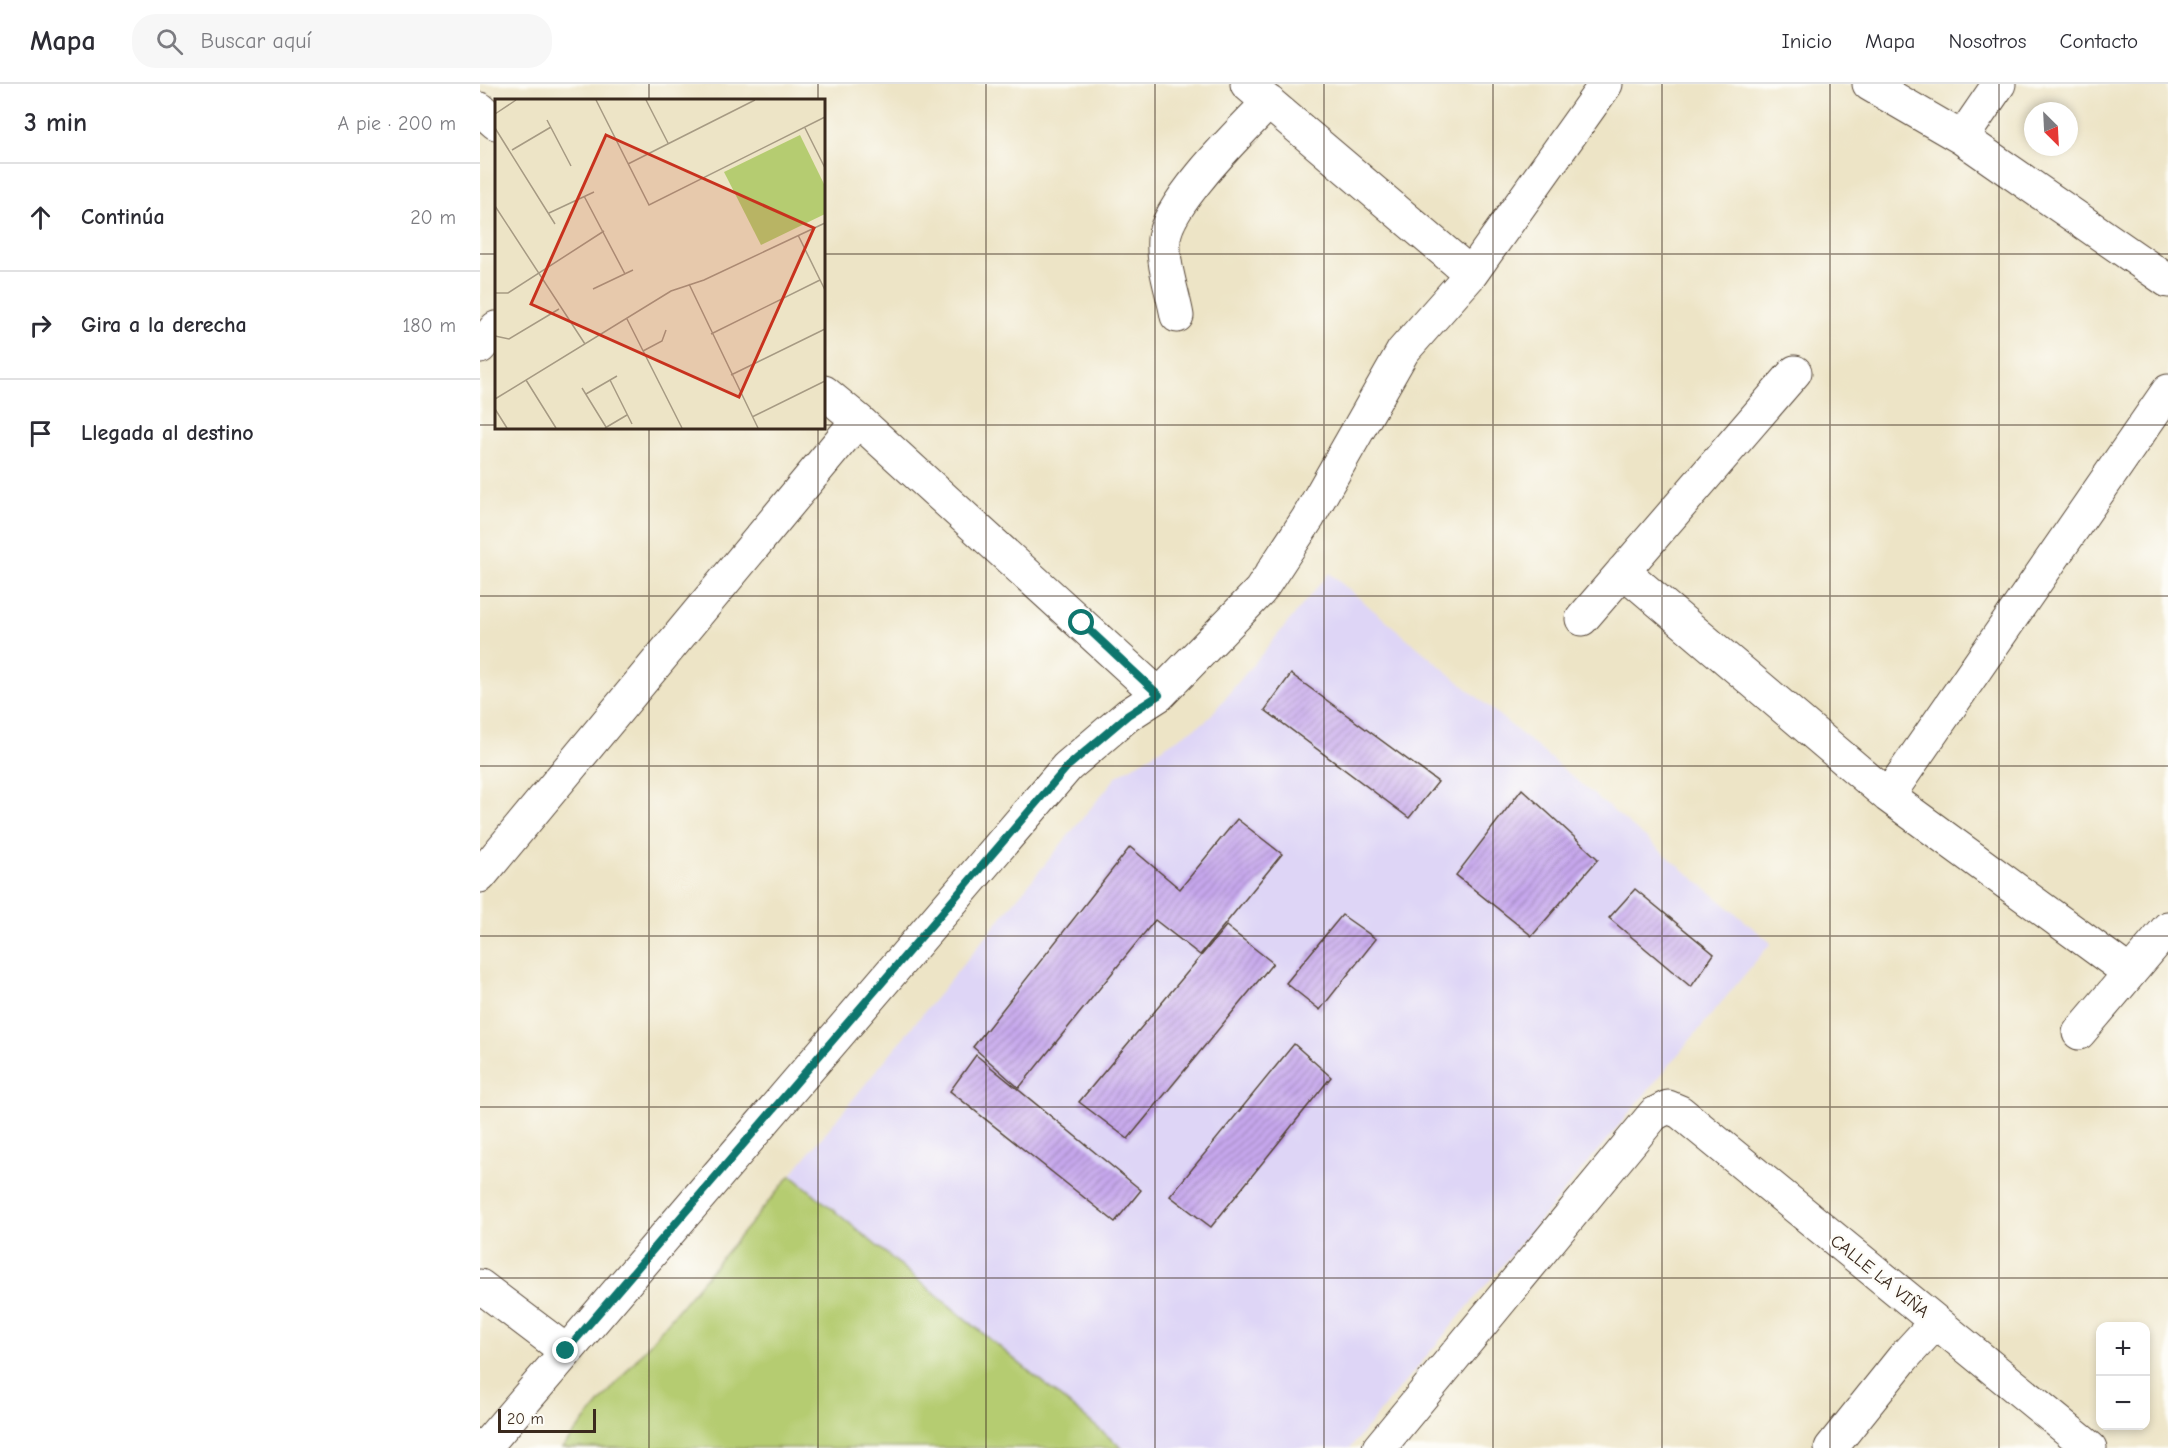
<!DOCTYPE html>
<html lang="es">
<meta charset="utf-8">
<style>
body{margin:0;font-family:"Comic Neue",sans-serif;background:#f7f7f7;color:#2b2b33}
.controls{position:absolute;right:18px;bottom:18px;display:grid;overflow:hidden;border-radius:12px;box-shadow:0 3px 9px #0003}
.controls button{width:54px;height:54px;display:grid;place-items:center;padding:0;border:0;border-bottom:2px solid #e1e1e2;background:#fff;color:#2b2b33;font:30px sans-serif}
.compass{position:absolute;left:1544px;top:18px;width:54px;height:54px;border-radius:50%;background:#fff;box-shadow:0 3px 9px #0003;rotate:156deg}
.scale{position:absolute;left:18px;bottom:15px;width:98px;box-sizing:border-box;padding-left:6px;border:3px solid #3b2a1e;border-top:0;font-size:16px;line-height:21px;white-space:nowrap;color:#3b2a1e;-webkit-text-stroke:4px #fdfcf7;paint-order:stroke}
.stop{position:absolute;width:18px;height:18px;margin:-14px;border:4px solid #0f766e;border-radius:50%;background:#fff}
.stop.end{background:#0f766e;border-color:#fff;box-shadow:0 2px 6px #0008}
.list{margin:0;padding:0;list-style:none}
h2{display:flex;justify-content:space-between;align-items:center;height:78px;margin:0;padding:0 24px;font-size:26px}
h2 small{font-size:20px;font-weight:400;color:#7c7c81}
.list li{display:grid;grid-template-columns:39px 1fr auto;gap:18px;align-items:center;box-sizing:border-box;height:108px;padding:0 24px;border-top:2px solid #e1e1e2}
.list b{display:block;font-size:22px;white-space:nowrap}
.list em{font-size:20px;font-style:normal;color:#7c7c81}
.icon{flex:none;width:33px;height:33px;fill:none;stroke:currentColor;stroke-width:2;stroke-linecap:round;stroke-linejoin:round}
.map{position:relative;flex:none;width:1688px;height:1364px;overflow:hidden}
header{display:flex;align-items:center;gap:36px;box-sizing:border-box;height:84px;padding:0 30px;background:#fff;border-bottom:2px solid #e1e1e2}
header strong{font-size:28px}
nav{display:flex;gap:33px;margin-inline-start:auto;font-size:21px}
.search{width:420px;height:54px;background:#f7f7f7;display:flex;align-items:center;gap:15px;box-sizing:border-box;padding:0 21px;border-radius:24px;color:#7c7c81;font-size:22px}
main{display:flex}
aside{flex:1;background:#fff}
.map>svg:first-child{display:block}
</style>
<header>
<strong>Mapa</strong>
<div class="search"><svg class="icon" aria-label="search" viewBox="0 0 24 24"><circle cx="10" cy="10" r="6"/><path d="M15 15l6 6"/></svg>Buscar aquí</div>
<nav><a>Inicio</a><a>Mapa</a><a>Nosotros</a><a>Contacto</a></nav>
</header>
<main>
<aside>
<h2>3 min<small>A pie · 200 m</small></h2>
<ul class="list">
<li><svg class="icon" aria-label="ahead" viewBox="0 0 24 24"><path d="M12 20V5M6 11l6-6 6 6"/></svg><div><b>Continúa</b></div><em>20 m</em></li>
<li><svg class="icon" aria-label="right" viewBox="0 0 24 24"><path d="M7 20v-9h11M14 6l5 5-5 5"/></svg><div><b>Gira a la derecha</b></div><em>180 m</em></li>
<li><svg class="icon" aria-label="arrive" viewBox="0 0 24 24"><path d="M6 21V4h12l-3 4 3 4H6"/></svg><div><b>Llegada al destino</b></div></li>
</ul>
</aside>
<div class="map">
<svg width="1688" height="1364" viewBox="0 0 1688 1364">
<defs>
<pattern id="building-hatch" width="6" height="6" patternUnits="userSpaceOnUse" patternTransform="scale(1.5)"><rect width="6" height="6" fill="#c6a7ed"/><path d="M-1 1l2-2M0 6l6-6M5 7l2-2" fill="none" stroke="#a288bf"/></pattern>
</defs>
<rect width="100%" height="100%" fill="#fdfcf7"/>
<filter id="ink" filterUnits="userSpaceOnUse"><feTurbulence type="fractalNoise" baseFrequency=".0167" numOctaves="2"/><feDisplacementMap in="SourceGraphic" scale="12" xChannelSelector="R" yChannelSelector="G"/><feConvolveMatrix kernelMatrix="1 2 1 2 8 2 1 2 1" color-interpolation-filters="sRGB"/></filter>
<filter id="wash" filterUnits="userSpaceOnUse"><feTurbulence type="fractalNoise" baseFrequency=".008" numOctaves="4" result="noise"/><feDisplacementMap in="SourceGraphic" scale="24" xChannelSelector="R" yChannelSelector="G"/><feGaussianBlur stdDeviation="1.35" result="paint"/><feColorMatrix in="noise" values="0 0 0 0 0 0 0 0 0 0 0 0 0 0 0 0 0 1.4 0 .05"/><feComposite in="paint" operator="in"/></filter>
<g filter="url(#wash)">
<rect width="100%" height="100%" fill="#ede4c6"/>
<path fill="#ded5f6" d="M849,489L1291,859L870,1364H642L311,1091L637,692L726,637Z"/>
<path fill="#b5cc71" stroke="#787b48" stroke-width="1.5" d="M311,1091L642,1364H82Z"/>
<g id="blocks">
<path fill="url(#building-hatch)" d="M811,590L958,698L929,734L785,626Z
M1042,705L1118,775L1052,852L976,791Z
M757,735L802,770L720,871L675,836L539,1004L493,963L650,763L700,805Z
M1155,805L1234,870L1211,903L1129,834Z
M862,831L896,855L840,926L806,899Z
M746,842L793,879L648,1055L599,1018Z
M814,960L851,993L731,1143L690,1112Z
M496,971L661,1106L635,1138L470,1007Z"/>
</g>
</g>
<g filter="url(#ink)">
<use href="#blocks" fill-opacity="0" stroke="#564637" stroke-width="1.5"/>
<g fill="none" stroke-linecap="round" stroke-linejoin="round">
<g stroke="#564637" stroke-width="35">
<path id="minor" d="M767,0L991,190
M1389,0L1482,54L1688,197
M0,25L16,39
M1482,54L1519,0
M697,232C693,209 682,180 684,155C687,119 763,45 789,18
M0,263L16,244
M344,308L378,336L679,611
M1143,487L1408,712L1650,889
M1102,535L1315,288
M1408,712L1688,307
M0,792L378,336
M1599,949L1688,844
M0,1202L86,1267
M4,1364L587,683L648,631L679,611L780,507L828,434L923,267L991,190L1126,0
M899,1364L1174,1030L1188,1023L1200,1028L1610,1364
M1351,1364L1423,1274L1456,1238"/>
</g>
<use href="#minor" stroke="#fff" stroke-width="33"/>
</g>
</g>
<g fill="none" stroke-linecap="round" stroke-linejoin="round" filter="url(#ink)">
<path stroke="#0f766e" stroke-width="8" d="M86,1267L587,683L648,631L679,611L602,539"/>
</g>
<path fill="none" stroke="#3b2a1e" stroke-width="1.5" stroke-opacity="0.55" d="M169,0V16M338,0V16M506,0V1364M675,0V1364M844,0V1364M1013,0V1364M1182,0V1364M1350,0V1364M1519,0V1364M0,170H16M344,170H1688M0,341H16M344,341H1688M169,344V1364M338,344V1364M0,512H1688M0,682H1688M0,852H1688M0,1023H1688M0,1194H1688"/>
<g text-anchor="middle" stroke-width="5" stroke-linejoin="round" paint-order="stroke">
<g font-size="18" fill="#3b2a1e" stroke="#fdfcf7">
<text transform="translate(1400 1192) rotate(39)" y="6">CALLE LA VIÑA</text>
</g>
</g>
<g transform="translate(15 15)">
<rect width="330" height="330" fill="#ede4c6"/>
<path d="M305,36L330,87V115L266,146L229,73Z" fill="#b5cc71"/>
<path fill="none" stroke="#a69a83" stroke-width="1.5" d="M101,1L154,106L330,18M151,1L173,44M0,15L21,1M52,21L76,67M0,29L60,125M310,29L330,69M17,51L56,28M133,65L260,1M89,97L130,175M0,107L90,245M54,114L99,93M303,136L330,191M194,185L263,329M98,190L138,171M0,194H13L109,132M132,220L187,329M216,235L325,181M0,237L14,240L64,210M148,252L167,242L171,231M236,276L330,230M31,281L61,329M115,281L137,325M87,289L111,328M91,295L122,277M0,300L176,192L209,181L330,124M0,310L12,329M257,318L330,282M110,329L132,316"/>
<path fill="#c8321e" fill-opacity="0.15" stroke="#c8321e" stroke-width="3" d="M111,36L319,129L244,298L36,205Z"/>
<rect width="330" height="330" fill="none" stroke="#3b2a1e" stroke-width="3"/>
</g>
</svg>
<div class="controls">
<button>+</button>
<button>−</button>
</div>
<svg class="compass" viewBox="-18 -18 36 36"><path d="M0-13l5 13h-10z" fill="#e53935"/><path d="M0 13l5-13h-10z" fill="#7c7c81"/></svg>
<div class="scale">20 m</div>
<div class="stop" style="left:602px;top:539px"></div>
<div class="stop end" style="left:86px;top:1267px"></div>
</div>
</main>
